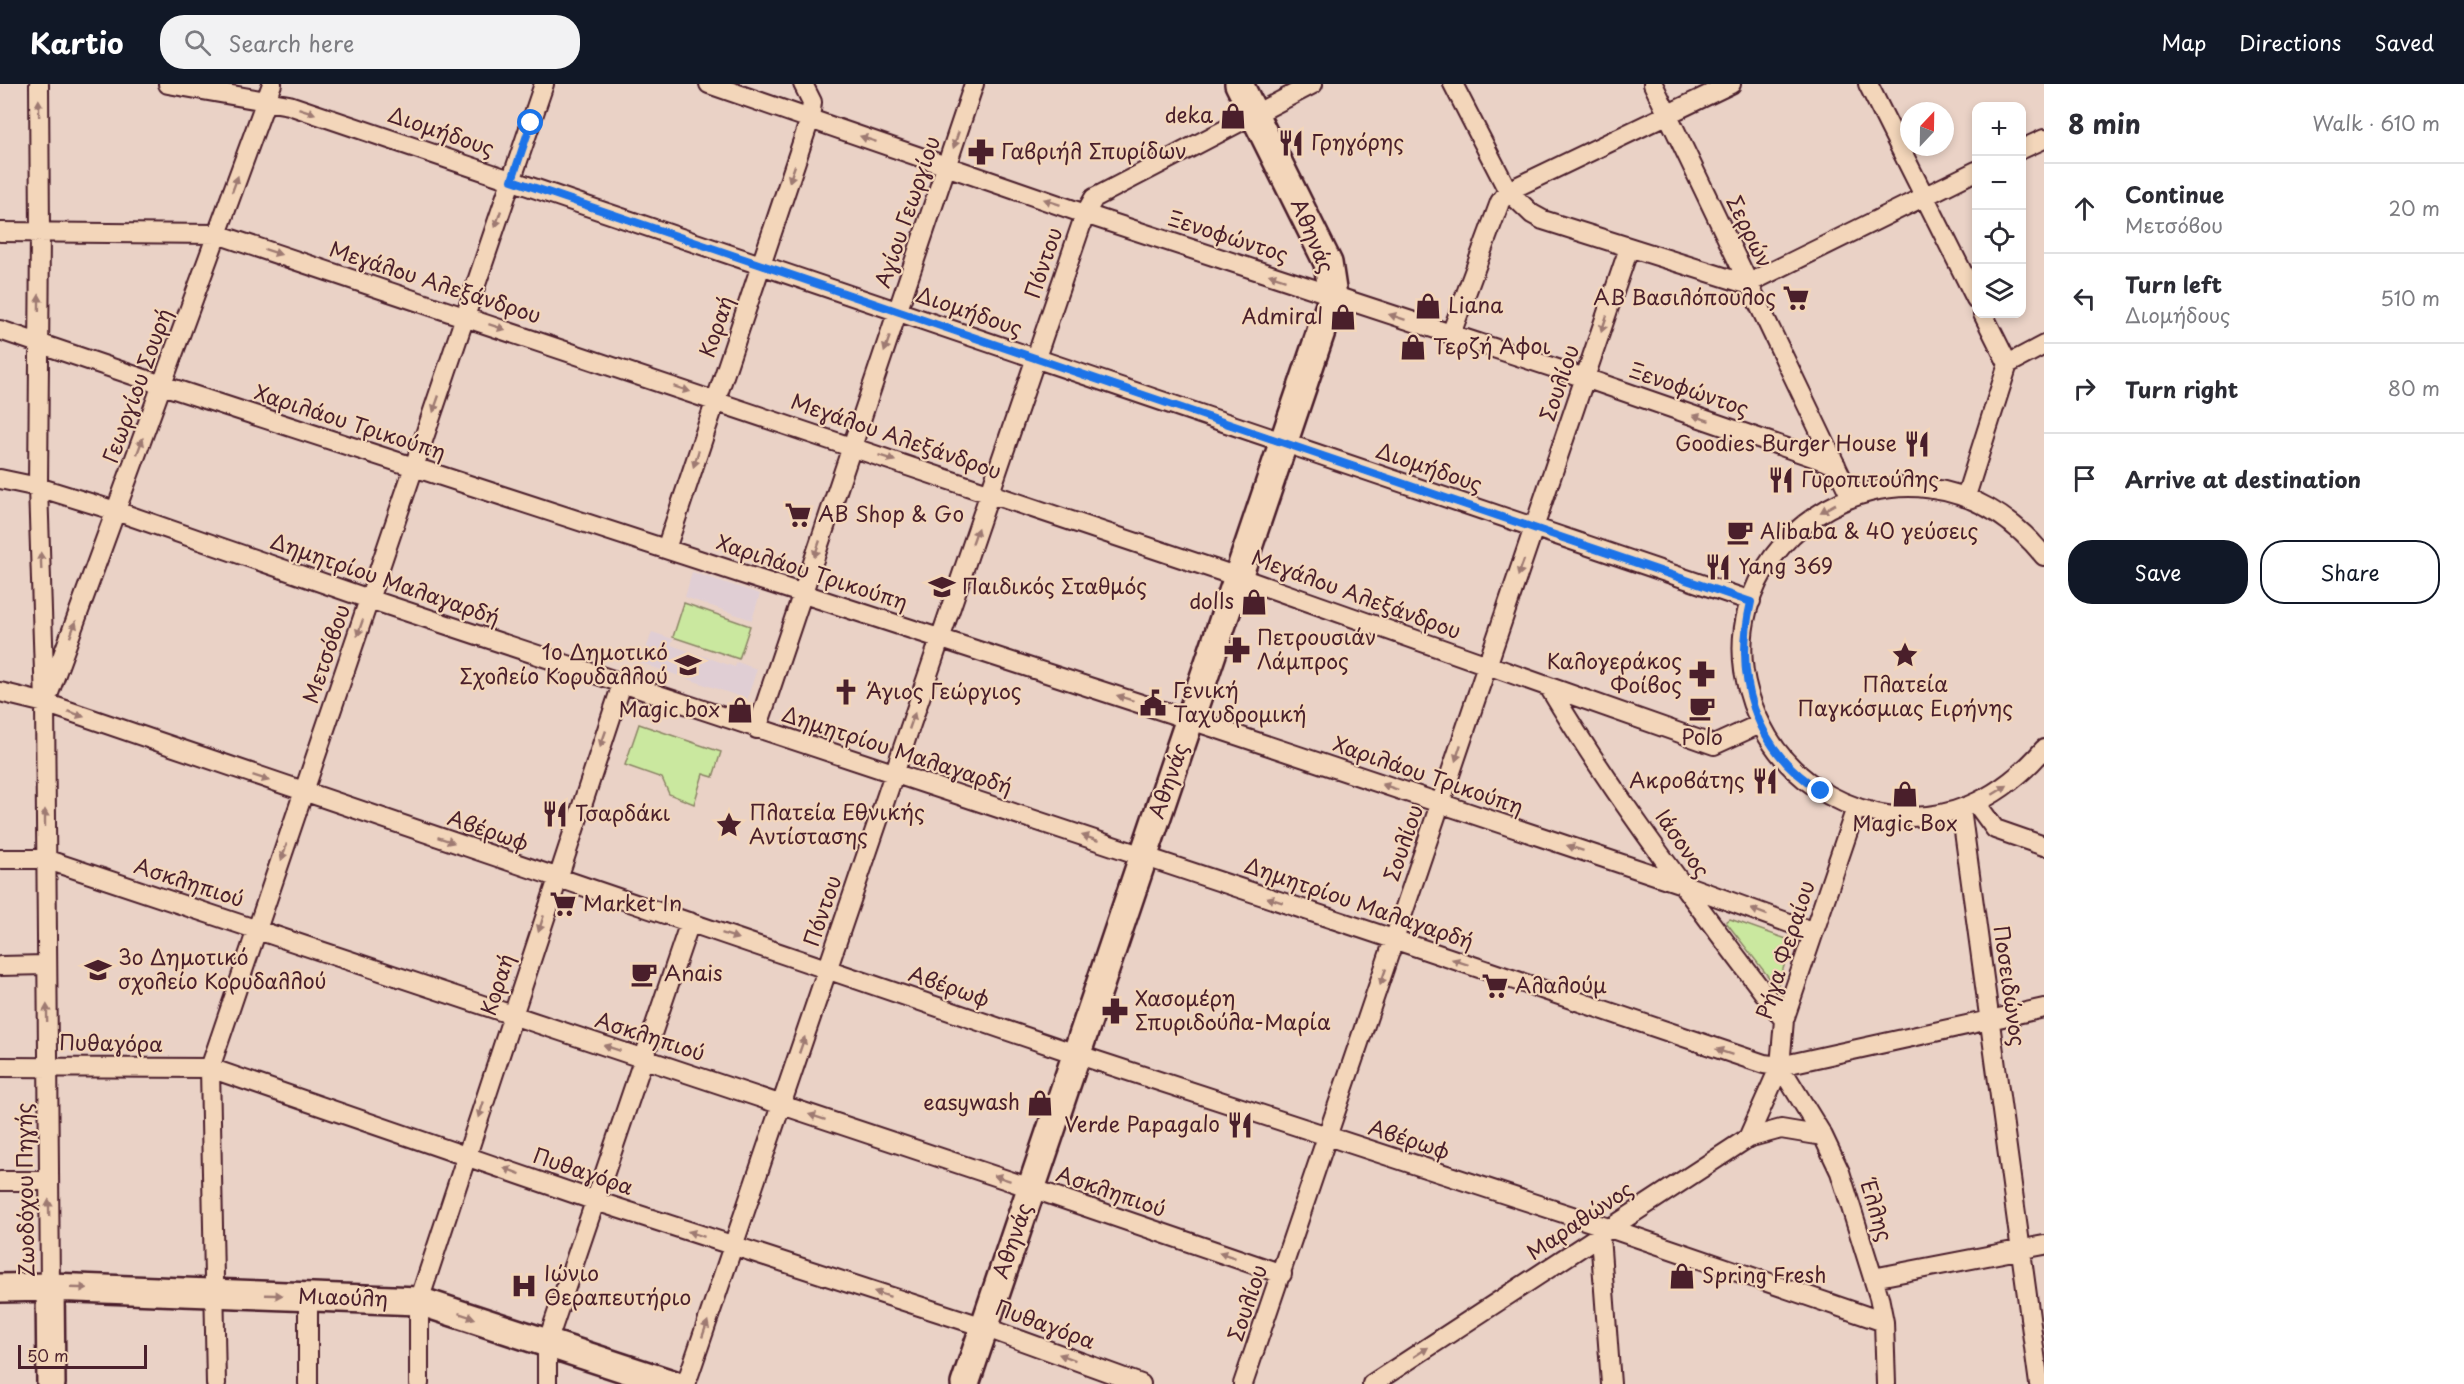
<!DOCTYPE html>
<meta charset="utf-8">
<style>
body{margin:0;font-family:"Playpen Sans",sans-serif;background:#f2f2f3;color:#2b2b33}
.controls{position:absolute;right:18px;top:18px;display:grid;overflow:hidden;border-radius:12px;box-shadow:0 3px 9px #0003}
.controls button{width:54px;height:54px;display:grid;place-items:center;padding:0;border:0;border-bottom:2px solid #e1e1e2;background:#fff;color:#2b2b33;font:30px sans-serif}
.compass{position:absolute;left:1900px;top:18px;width:54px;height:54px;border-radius:50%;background:#fff;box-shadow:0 3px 9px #0003;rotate:22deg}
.scale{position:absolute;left:18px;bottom:15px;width:129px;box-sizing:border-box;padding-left:6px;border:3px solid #4a1f2b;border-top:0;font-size:16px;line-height:21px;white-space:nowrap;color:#4a1f2b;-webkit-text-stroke:4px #f3d6ba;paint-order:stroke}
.stop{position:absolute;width:18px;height:18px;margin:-14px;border:4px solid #1a73e8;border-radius:50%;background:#fff}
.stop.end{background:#1a73e8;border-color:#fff;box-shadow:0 2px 6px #0008}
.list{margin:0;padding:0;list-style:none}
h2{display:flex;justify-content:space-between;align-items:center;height:78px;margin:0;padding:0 24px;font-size:26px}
h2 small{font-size:20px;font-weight:400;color:#7c7c81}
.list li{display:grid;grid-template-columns:39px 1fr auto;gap:18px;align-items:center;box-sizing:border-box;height:90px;padding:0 24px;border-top:2px solid #e1e1e2}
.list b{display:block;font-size:22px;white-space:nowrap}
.list p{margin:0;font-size:20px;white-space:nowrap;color:#7c7c81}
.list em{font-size:20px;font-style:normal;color:#7c7c81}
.actions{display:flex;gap:12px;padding:18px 24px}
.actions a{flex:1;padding:14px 0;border:2px solid #111827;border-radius:24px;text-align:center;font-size:21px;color:#111827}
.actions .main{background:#111827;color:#fff}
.icon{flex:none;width:33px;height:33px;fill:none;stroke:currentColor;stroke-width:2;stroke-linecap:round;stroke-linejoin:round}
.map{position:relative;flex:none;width:2044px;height:1300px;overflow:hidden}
header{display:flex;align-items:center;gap:36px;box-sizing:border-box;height:84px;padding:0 30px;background:#111827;color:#fff}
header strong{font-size:28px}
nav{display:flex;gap:33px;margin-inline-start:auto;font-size:21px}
.search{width:420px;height:54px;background:#f2f2f3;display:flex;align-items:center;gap:15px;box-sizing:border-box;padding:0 21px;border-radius:24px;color:#7c7c81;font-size:22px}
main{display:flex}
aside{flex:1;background:#fff}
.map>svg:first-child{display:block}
</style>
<header>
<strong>Kartio</strong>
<div class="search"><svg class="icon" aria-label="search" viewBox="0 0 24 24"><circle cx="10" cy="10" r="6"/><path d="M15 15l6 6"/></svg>Search here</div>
<nav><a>Map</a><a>Directions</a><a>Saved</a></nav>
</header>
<main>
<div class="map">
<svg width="2044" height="1300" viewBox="0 0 2044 1300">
<rect width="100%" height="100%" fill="#ead2c6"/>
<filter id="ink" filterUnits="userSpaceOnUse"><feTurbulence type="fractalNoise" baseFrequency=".0167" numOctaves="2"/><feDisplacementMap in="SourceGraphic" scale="12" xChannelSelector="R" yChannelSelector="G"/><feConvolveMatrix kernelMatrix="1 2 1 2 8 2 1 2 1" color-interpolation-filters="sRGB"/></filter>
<g filter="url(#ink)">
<path fill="#e0ced4" d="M692,488L760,510L752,536L685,513Z
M652,548L673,555L671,561L735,583L737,578L757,585L747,615L641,579Z"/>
<path fill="#cae89f" stroke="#8a8465" stroke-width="1.5" d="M684,519L750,542L739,575L673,553Z
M639,640L721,668L713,693L703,690L694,720L669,710L662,694L625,681Z
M1730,835L1792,857L1777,904L1726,838Z"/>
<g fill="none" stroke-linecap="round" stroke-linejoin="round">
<g stroke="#4a1f2b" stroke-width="22">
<path id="street" d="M39,0L40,148L38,403L45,619L50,1203
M168,0L289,21L1751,517
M709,0L1085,130L1585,294L1836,381
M1453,0L1508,107L1532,130L1543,136L1743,199H1749L1976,87
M1653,0L1851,413
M1868,0L1976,215
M2022,65L2044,55
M0,148L217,150L1238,493L1714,661L1760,640
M1983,230L2008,280
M0,246L162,301L1212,643L1682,800L1814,848
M1451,250L1500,118L1508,107L1731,0
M2008,280L2044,261
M0,395L38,403L116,427L369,515L1396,856L1764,980L1780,982L2044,924
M1966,412L2008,280
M666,465L810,35L812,18L803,0
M2044,472C1907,304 1663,474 1768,653C1792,693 1832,719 1876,729C1944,744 2001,715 2044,665
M1550,605C1619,721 1703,828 1784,936
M0,608L45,619L1076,970L1609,1144L1884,1238
M49,609L272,0
M757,645L974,0
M1976,719L1995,745L2044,762
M1961,725L2039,1300
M0,775H45L1031,1104L1282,1190
M0,882L46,881
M1780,982L1823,1052L1840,1088L1879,1213L1884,1238L1886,1300
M0,983L210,984L596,1117L984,1243L1141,1300
M1748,1054L1780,982L1784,936L1856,724
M0,1097H49
M1600,1152L1611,1300
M1873,1194L2044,1161
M216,1300L210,984L544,0
M308,1300V1212
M419,1300V1217L622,600
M547,1300V1259L690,838
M686,1300L1085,130L1094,114L1313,0
M1243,1300L1629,164
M1372,1300L1748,1054L1781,1045L1823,1052"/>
</g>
<g stroke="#4a1f2b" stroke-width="32">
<path id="secondary" d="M50,1203L51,1300
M0,1204L50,1203L419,1217L672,1300
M965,1300L1333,212L1328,179L1239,0"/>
</g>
<use href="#street" stroke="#f3d6ba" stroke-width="18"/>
<use href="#secondary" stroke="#f3d6ba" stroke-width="27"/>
</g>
<defs><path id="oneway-solid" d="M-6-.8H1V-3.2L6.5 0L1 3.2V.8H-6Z" transform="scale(1.5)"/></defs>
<g fill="#9e7a72">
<use href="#oneway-solid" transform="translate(39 24) rotate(-91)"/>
<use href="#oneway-solid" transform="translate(307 27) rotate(19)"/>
<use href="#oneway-solid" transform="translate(868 55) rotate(-161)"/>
<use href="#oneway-solid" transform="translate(956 56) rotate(108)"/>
<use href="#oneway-solid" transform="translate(792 90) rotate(109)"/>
<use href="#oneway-solid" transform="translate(235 100) rotate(-70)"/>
<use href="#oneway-solid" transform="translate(1052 118) rotate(-161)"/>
<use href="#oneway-solid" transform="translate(498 135) rotate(109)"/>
<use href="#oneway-solid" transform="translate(273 168) rotate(18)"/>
<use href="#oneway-solid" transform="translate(1277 193) rotate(-162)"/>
<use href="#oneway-solid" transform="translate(39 219) rotate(-89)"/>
<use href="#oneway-solid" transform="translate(1397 233) rotate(-162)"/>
<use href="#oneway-solid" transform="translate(1604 240) rotate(109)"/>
<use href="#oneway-solid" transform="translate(497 243) rotate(18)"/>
<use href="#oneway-solid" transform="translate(887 260) rotate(109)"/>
<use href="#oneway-solid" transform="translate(682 305) rotate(18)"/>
<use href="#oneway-solid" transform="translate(436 320) rotate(109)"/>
<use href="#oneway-solid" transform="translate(1701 334) rotate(-161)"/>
<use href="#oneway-solid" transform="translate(140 362) rotate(-70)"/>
<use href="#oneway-solid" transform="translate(887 374) rotate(19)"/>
<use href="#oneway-solid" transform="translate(696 375) rotate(108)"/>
<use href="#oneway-solid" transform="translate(1828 424) rotate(151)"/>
<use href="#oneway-solid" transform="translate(975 452) rotate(-71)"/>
<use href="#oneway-solid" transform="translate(817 465) rotate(109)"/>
<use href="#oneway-solid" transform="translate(41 477) rotate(-92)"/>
<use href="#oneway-solid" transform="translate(1521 484) rotate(110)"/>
<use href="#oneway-solid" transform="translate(360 544) rotate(109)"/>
<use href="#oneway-solid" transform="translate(73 545) rotate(-70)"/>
<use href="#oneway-solid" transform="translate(1125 614) rotate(-162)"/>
<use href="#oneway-solid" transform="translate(76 630) rotate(19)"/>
<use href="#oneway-solid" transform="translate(912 637) rotate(-71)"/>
<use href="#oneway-solid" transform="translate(603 655) rotate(109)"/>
<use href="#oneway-solid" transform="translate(1458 669) rotate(108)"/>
<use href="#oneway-solid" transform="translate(261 694) rotate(19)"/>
<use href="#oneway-solid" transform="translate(1390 703) rotate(-161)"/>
<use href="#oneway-solid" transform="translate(2000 706) rotate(-32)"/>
<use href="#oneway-solid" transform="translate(45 734) rotate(-90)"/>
<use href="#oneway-solid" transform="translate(1090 754) rotate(-162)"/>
<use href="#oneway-solid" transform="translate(446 756) rotate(19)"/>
<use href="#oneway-solid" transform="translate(1575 764) rotate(-162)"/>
<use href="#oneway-solid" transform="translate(284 768) rotate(109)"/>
<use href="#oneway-solid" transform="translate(1275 816) rotate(-162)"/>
<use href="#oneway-solid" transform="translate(1759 828) rotate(-160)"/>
<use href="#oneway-solid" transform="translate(541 840) rotate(108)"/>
<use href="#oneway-solid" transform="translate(730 852) rotate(19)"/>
<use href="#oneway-solid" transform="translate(1460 878) rotate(-161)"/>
<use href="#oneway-solid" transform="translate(1383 893) rotate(109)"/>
<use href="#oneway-solid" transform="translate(47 929) rotate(-91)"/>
<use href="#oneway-solid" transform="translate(802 961) rotate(-71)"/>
<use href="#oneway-solid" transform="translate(612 964) rotate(-162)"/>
<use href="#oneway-solid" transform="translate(1724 968) rotate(-161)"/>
<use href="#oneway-solid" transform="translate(481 1026) rotate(108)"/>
<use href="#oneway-solid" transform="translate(817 1033) rotate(-162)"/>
<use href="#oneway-solid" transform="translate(512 1087) rotate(-160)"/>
<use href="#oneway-solid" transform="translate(1002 1094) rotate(-162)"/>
<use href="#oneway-solid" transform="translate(49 1124) rotate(-91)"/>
<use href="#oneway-solid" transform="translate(696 1150) rotate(-162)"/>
<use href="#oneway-solid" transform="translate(1227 1171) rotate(-161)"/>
<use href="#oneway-solid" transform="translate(79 1204) rotate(2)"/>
<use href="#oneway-solid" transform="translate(882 1210) rotate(-162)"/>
<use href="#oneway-solid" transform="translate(274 1211) rotate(2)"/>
<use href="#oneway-solid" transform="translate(467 1232) rotate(18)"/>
<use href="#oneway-solid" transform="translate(705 1245) rotate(-71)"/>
<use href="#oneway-solid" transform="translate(1421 1268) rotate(-33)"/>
<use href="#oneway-solid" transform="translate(1067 1273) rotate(-160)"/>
</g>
</g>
<g fill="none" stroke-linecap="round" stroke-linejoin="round" filter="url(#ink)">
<path stroke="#1a73e8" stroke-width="8" d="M531,39L512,96L1751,518C1734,592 1753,665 1821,707"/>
</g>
<defs>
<g id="shop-bare" transform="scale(2.07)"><path d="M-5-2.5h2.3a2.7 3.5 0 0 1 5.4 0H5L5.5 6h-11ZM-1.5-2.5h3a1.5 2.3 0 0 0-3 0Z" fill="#4a1f2b" stroke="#f3d6ba" stroke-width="2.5" paint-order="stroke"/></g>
<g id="restaurant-bare" transform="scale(2.07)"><path d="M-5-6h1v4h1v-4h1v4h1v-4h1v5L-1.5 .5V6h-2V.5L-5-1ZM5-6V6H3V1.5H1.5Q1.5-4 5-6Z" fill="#4a1f2b" stroke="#f3d6ba" stroke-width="2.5" paint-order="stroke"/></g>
<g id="pharmacy-bare" transform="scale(2.07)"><path d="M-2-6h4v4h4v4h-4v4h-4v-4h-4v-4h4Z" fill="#4a1f2b" stroke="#f3d6ba" stroke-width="2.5" paint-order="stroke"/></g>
<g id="supermarket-bare" transform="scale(2.07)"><path d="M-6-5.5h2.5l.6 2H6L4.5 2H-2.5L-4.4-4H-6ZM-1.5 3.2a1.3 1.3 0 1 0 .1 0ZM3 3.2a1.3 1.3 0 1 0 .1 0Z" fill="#4a1f2b" stroke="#f3d6ba" stroke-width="2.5" paint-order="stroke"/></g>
<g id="cafe-bare" transform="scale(2.07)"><path d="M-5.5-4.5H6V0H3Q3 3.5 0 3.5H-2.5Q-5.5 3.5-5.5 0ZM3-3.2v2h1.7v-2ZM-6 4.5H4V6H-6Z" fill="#4a1f2b" stroke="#f3d6ba" stroke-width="2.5" paint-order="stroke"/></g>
<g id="school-bare" transform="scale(2.07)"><path d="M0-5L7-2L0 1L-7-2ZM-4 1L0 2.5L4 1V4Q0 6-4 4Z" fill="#4a1f2b" stroke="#f3d6ba" stroke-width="2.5" paint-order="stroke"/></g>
<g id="sight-bare" transform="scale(2.07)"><path d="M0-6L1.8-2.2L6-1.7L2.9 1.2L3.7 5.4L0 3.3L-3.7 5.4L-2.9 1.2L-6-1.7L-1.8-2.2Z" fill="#4a1f2b" stroke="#f3d6ba" stroke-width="2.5" paint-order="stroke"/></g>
<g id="church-bare" transform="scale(2.07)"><path d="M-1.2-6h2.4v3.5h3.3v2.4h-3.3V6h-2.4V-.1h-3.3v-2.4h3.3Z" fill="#4a1f2b" stroke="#f3d6ba" stroke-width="2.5" paint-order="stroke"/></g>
<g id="civic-bare" transform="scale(2.07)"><path d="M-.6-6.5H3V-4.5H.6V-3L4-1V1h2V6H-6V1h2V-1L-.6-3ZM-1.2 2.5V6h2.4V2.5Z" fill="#4a1f2b" stroke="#f3d6ba" stroke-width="2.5" paint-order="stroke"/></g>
<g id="hospital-bare" transform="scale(2.07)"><path d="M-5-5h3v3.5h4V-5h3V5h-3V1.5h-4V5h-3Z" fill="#4a1f2b" stroke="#f3d6ba" stroke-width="2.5" paint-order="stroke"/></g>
</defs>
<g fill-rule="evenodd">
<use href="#shop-bare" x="1233" y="32"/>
<use href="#restaurant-bare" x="1291" y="59"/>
<use href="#pharmacy-bare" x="981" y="68"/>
<use href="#supermarket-bare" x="1796" y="214"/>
<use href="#shop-bare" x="1428" y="222"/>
<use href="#shop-bare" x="1343" y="233"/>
<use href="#shop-bare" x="1413" y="263"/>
<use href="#restaurant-bare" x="1917" y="360"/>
<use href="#restaurant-bare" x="1781" y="396"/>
<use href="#supermarket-bare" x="798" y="431"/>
<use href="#cafe-bare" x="1740" y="448"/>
<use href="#restaurant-bare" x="1718" y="483"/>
<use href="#school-bare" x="942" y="503"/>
<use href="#shop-bare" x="1254" y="518"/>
<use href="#pharmacy-bare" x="1237" y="566"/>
<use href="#sight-bare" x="1905" y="571"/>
<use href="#school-bare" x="688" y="581"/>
<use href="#pharmacy-bare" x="1702" y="590"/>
<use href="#church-bare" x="846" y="608"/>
<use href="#civic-bare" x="1153" y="619"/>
<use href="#cafe-bare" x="1702" y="624"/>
<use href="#shop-bare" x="740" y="626"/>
<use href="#restaurant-bare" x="1765" y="697"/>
<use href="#shop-bare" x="1905" y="710"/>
<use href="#restaurant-bare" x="555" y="730"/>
<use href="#sight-bare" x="729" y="741"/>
<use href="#supermarket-bare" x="563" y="820"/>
<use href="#school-bare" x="98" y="886"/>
<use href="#cafe-bare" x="644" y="890"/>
<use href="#supermarket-bare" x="1495" y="902"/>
<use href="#pharmacy-bare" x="1115" y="927"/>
<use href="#shop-bare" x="1040" y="1019"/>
<use href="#restaurant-bare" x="1240" y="1041"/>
<use href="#shop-bare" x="1682" y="1192"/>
<use href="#hospital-bare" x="524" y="1202"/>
</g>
<g text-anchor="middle" stroke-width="4.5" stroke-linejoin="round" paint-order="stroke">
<g font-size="21" fill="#4a1f2b" stroke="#f3d6ba" text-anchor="start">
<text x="1213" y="39" text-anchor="end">deka</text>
<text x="1311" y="66">Γρηγόρης</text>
<text x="1001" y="75">Γαβριήλ Σπυρίδων</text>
<text x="1776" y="221" text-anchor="end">ΑΒ Βασιλόπουλος</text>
<text x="1448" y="229">Liana</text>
<text x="1323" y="240" text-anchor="end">Admiral</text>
<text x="1433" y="270">Τερζή Αφοι</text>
<text x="1897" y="367" text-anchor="end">Goodies Burger House</text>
<text x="1801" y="403">Γυροπιτούλης</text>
<text x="818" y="438">ΑΒ Shop &amp; Go</text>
<text x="1760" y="455">Alibaba &amp; 40 γεύσεις</text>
<text x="1738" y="490">Yang 369</text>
<text x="962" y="510">Παιδικός Σταθμός</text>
<text x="1234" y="525" text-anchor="end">dolls</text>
<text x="1257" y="561">Πετρουσιάν<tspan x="1257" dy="24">Λάμπρος</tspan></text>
<text x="668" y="576" text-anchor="end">1o Δημοτικό<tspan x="668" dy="24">Σχολείο Κορυδαλλού</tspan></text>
<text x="1682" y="585" text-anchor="end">Καλογεράκος<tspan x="1682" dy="24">Φοίβος</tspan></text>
<text x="1905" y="608" text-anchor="middle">Πλατεία<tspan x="1905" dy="24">Παγκόσμιας Ειρήνης</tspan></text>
<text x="1173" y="614">Γενική<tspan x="1173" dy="24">Ταχυδρομική</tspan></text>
<text x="866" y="615">Άγιος Γεώργιος</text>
<text x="720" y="633" text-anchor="end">Magic box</text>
<text x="1702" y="661" text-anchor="middle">Polo</text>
<text x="1745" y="704" text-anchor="end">Ακροβάτης</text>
<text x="749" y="736">Πλατεία Εθνικής<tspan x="749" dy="24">Αντίστασης</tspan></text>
<text x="575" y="737">Τσαρδάκι</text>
<text x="1905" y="747" text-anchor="middle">Magic Box</text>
<text x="583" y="827">Market In</text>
<text x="118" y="881">3ο Δημοτικό<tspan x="118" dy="24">σχολείο Κορυδαλλού</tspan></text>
<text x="664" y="897">Anais</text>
<text x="1515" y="909">Αλαλούμ</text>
<text x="1135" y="922">Χασομέρη<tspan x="1135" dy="24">Σπυριδούλα-Μαρία</tspan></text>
<text x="1020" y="1026" text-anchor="end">easywash</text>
<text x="1220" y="1048" text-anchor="end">Verde Papagalo</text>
<text x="544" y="1197">Ιώνιο<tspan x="544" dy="24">Θεραπευτήριο</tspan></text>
<text x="1702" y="1199">Spring Fresh</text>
</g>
<g font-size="21" fill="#4a1f2b" stroke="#f3d6ba">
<text transform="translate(441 48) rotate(19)" y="7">Διομήδους</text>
<text transform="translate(908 128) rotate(-71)" y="7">Αγίου Γεωργίου</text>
<text transform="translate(1749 148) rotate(64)" y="7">Σερρών</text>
<text transform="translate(1312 152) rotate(67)" y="7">Αθηνάς</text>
<text transform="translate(1228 153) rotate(18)" y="7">Ξενοφώντος</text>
<text transform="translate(1044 179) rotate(-71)" y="7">Πόντου</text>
<text transform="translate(435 199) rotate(18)" y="7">Μεγάλου Αλεξάνδρου</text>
<text transform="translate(969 228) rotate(19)" y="7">Διομήδους</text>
<text transform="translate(717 243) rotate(-71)" y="7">Κοραή</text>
<text transform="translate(1560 299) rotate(-71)" y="7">Σουλίου</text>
<text transform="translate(138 302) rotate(-70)" y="7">Γεωργίου Σουρή</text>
<text transform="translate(1689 306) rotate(19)" y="7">Ξενοφώντος</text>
<text transform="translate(350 339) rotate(18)" y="7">Χαριλάου Τρικούπη</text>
<text transform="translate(896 353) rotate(19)" y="7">Μεγάλου Αλεξάνδρου</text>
<text transform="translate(1429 384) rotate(19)" y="7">Διομήδους</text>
<text transform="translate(812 489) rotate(18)" y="7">Χαριλάου Τρικούπη</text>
<text transform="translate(385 496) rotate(19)" y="7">Δημητρίου Μαλαγαρδή</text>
<text transform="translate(1356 511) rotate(20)" y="7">Μεγάλου Αλεξάνδρου</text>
<text transform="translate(327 570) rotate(-71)" y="7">Μετσόβου</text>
<text transform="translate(897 667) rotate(18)" y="7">Δημητρίου Μαλαγαρδή</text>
<text transform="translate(1428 692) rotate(19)" y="7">Χαριλάου Τρικούπη</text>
<text transform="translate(1169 697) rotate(-71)" y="7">Αθηνάς</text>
<text transform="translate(488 747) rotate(19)" y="7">Αβέρωφ</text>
<text transform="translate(1404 759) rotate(-71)" y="7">Σουλίου</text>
<text transform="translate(1682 760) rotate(55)" y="7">Ιάσονος</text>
<text transform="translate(189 799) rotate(18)" y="7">Ασκληπιού</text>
<text transform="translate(1359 820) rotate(19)" y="7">Δημητρίου Μαλαγαρδή</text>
<text transform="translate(823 827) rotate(-71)" y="7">Πόντου</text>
<text transform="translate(1786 866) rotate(-72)" y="7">Ρήγα Φεραίου</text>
<text transform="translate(498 901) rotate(-72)" y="7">Κοραή</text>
<text transform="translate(2009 902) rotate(82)" y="7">Ποσειδώνος</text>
<text transform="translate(949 903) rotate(19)" y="7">Αβέρωφ</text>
<text transform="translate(650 953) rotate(18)" y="7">Ασκληπιού</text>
<text transform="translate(111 960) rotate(1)" y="7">Πυθαγόρα</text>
<text transform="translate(1409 1056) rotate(18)" y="7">Αβέρωφ</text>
<text transform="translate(583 1088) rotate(19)" y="7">Πυθαγόρα</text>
<text transform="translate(26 1106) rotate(-91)" y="7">Ζωοδόχου Πηγής</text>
<text transform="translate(1111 1108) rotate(19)" y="7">Ασκληπιού</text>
<text transform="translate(1876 1127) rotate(73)" y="7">Έλλης</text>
<text transform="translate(1580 1137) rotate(-34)" y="7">Μαραθώνος</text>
<text transform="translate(1013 1157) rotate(-71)" y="7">Αθηνάς</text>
<text transform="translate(343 1214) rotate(2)" y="7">Μιαούλη</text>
<text transform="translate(1248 1219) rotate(-71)" y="7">Σουλίου</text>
<text transform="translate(1045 1241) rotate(20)" y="7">Πυθαγόρα</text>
</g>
</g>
</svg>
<div class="controls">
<button>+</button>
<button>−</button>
<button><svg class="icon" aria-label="locate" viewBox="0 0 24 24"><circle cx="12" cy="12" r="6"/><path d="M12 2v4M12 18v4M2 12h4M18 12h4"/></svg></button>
<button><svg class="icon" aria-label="layers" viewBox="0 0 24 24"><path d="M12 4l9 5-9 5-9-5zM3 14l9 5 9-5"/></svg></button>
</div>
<svg class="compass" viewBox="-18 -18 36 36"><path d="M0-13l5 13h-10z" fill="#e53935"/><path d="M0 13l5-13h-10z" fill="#7c7c81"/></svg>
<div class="scale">50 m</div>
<div class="stop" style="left:531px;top:39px"></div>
<div class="stop end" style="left:1821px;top:707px"></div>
</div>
<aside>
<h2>8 min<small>Walk · 610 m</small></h2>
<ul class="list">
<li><svg class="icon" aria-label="ahead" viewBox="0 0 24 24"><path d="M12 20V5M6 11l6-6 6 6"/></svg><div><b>Continue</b><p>Μετσόβου</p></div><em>20 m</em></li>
<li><svg class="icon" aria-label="left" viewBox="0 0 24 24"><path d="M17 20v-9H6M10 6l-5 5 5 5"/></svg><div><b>Turn left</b><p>Διομήδους</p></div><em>510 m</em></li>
<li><svg class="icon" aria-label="right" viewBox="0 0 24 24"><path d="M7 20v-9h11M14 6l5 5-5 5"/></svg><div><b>Turn right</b></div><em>80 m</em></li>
<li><svg class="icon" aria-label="arrive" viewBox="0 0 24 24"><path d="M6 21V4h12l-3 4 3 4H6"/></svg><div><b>Arrive at destination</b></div></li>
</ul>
<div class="actions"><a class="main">Save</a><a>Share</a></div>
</aside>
</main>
